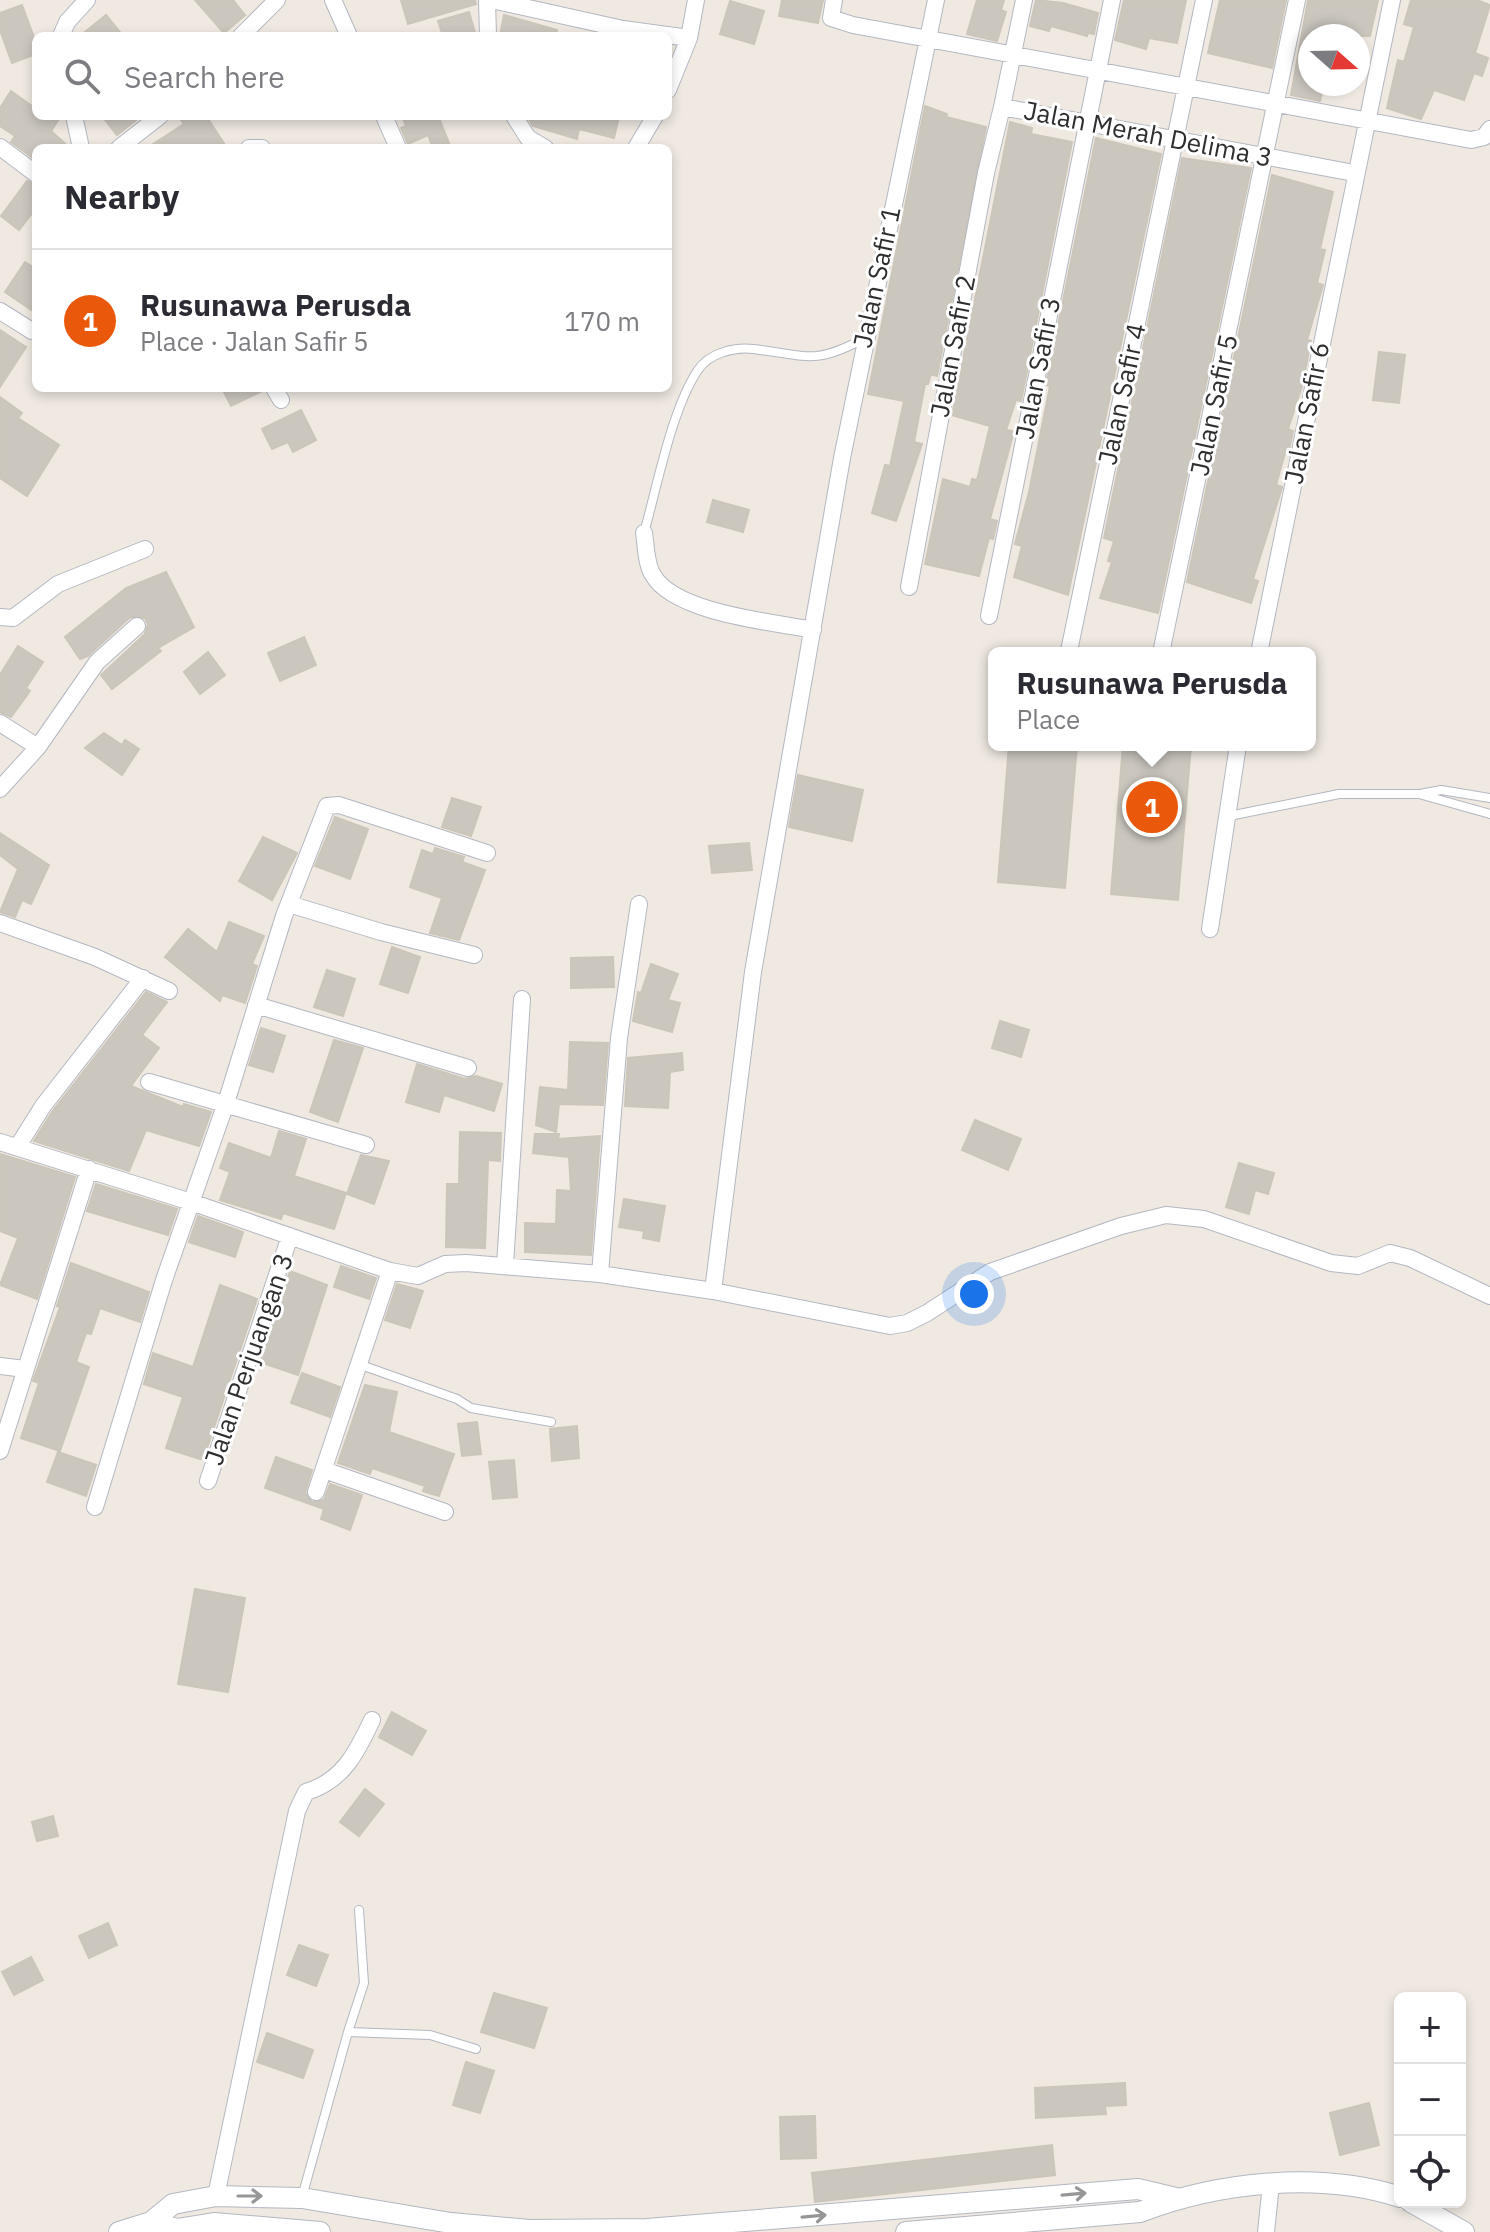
<!DOCTYPE html>
<meta charset="utf-8">
<style>
body{margin:0;font-family:"IBM Plex Sans",sans-serif;background:#f2f2f3;color:#2b2b33}
.controls{position:absolute;right:24px;bottom:24px;display:grid;overflow:hidden;border-radius:12px;box-shadow:0 4px 12px #0003}
.controls button{width:72px;height:72px;display:grid;place-items:center;padding:0;border:0;border-bottom:2px solid #e1e1e2;background:#fff;color:#2b2b33;font:40px sans-serif}
.compass{position:absolute;left:1298px;top:24px;width:72px;height:72px;border-radius:50%;background:#fff;box-shadow:0 4px 12px #0003;rotate:110deg}
.you{position:absolute;left:974px;top:1294px;width:28px;height:28px;margin:-20px;border:6px solid #fff;border-radius:50%;background:#1a73e8;box-shadow:0 0 0 12px #1a73e833}
.badge{display:grid;place-items:center;width:52px;height:52px;border-radius:50%;background:#ea580c;color:#fff;font-size:26px;font-weight:700}
.pin{position:absolute;translate:-50% -50%;border:4px solid #fff;box-shadow:0 2px 8px #0006}
.popup{position:absolute;left:988px;top:647px;width:328px;height:104px;box-sizing:border-box;display:grid;place-content:center;border-radius:12px;background:#fff;filter:drop-shadow(0 2px 6px #0005);font-size:26px;white-space:nowrap;color:#7c7c81}
.popup b{font-size:30px;color:#2b2b33}
.popup::after{content:'';position:absolute;left:50%;top:100%;margin-left:-16px;border:16px solid transparent;border-top-color:#fff}
.list{margin:0;padding:0;list-style:none}
h2{display:flex;justify-content:space-between;align-items:center;height:104px;margin:0;padding:0 32px;font-size:34px}
h2 small{font-size:26px;font-weight:400;color:#7c7c81}
.list li{display:grid;grid-template-columns:52px 1fr auto;gap:24px;align-items:center;box-sizing:border-box;height:144px;padding:0 32px;border-top:2px solid #e1e1e2}
.list b{display:block;font-size:30px;white-space:nowrap}
.list p{margin:0;font-size:26px;white-space:nowrap;color:#7c7c81}
.list em{font-size:26px;font-style:normal;color:#7c7c81}
.icon{flex:none;width:44px;height:44px;fill:none;stroke:currentColor;stroke-width:2;stroke-linecap:round;stroke-linejoin:round}
.map{position:relative;flex:none;width:1490px;height:2232px;overflow:hidden}
.search{position:absolute;background:#fff;box-shadow:0 4px 12px #0003;left:32px;top:32px;width:640px;height:88px;display:flex;align-items:center;gap:20px;box-sizing:border-box;padding:0 28px;border-radius:12px;color:#7c7c81;font-size:30px}
.panel{position:absolute;background:#fff;box-shadow:0 4px 12px #0003;left:32px;top:144px;width:640px;height:248px;border-radius:12px}
.map>svg:first-child{display:block}
</style>
<div class="map">
<svg width="1490" height="2232" viewBox="0 0 1490 2232">
<rect width="100%" height="100%" fill="#efe9e1"/>
<path fill="#cbc7bf" stroke="#cbc5ba" stroke-width="2" d="M195,0H233L245,15L224,33Z
M401,0H475L476,4L408,24Z
M782,0H823L818,23L779,16Z
M977,0H1004L1001,10L1006,12L997,41L967,34Z
M1036,0L1063,3L1098,13L1094,34L1088,33L1087,36L1051,26L1049,31L1030,26Z
M1124,0H1186L1177,43L1149,38L1146,49L1115,40Z
M1220,0H1286L1272,68L1208,53Z
M1308,0H1378L1370,36H1310V84H1324L1320,101L1291,95Z
M1411,0H1477L1490,5L1475,53L1488,58L1482,76L1474,73L1464,100L1434,90L1421,119L1387,108L1398,60L1404,62L1414,27L1404,24Z
M730,1L764,11L754,44L720,34Z
M22,5L36,43V54L12,63L0,30V13Z
M469,12L476,36H443L438,21Z
M106,15L123,36H80Z
M504,15L557,30V36H500Z
M11,91L36,109V116H61L51,131L70,148H36V160L11,142L15,136L0,126V108Z
M925,106L947,114L946,117L986,127L937,376L931,374L928,384H925L914,442L922,444L896,521L872,513L885,465L890,466L904,401L868,394Z
M102,116H141L117,135Z
M178,116H206L227,148H147L184,124Z
M402,116H438L451,148H433L428,135L408,144L401,128L406,126Z
M527,116H619L614,138L579,129L577,139L533,126Z
M1010,122L1032,128L1031,134L1072,142L1021,401L1016,400L1006,430L1014,431L990,519L997,521L993,539L989,538L979,576L925,564L943,479L970,487L972,479L977,480L990,426L952,415Z
M1096,138L1161,154L1068,595L1014,577L1022,546L1015,544L1029,492L1050,386L1046,385Z
M1182,158L1251,168L1158,613L1100,598L1112,562L1108,561L1114,541L1104,538Z
M1272,175L1333,192L1320,249L1325,250L1317,283L1323,285L1307,340L1311,341L1302,386L1288,429L1293,431L1288,454L1285,453L1276,485L1282,487L1280,494L1253,579L1258,581L1251,603L1187,582Z
M27,181L36,185V208L19,230L1,216Z
M25,262L36,269V313L5,292Z
M0,330L26,347L0,387Z
M1379,352L1405,355L1399,403L1373,400Z
M222,388H263L264,390L231,406Z
M0,397L22,413L18,418L59,445L27,496L0,478Z
M301,410L316,440L293,452L288,442L272,449L262,429Z
M713,500L749,510L743,532L707,522Z
M166,572L194,627L158,648L161,651L112,689L101,675L145,634L148,624L145,618L130,617L88,656L80,659L65,637L126,588Z
M304,637L316,665L280,681L268,653Z
M18,646L43,662L26,688L30,691L11,717L0,712V675Z
M208,652L225,675L200,694L184,672Z
M104,733L122,745L125,740L139,749L122,775L85,748Z
M1009,745H1077L1065,888L998,882Z
M1123,745H1191L1178,900L1111,894Z
M798,775L863,790L852,841L789,827Z
M452,798L481,807L471,836L442,827Z
M335,817L368,829L350,879L315,866Z
M0,833L49,865L31,904L22,900L15,917L0,912L18,869L0,855Z
M263,837L297,853L272,900L239,881Z
M749,843L752,870L712,873L709,846Z
M435,848L464,857L462,862L485,870L459,940L430,933L442,898L410,887L422,850L433,854Z
M229,922L264,936L252,964L257,966L245,1003L222,995L220,1001L165,957L188,929L217,952Z
M392,947L420,957L408,993L380,984Z
M613,957L614,987L571,988V958Z
M651,964L678,974L668,1000L680,1003L672,1032L633,1021L638,992L641,993Z
M327,970L355,979L343,1016L314,1007Z
M146,992L167,1002L142,1035L159,1048L131,1086L183,1107L184,1104L211,1112L199,1146L146,1130L129,1171L34,1141L52,1112Z
M1000,1021L1029,1030L1021,1057L992,1048Z
M261,1028L285,1036L273,1072L249,1065Z
M334,1040L363,1048L338,1122L310,1112Z
M570,1042L608,1043L603,1105L559,1104L556,1132L536,1125L540,1087L568,1090Z
M682,1053L683,1070L670,1072L668,1108L625,1106L628,1058Z
M417,1064L465,1079L476,1076L502,1084L494,1111L444,1095L439,1112L406,1102Z
M975,1120L1021,1139L1008,1170L962,1150Z
M279,1131L306,1139L294,1176L346,1193L334,1229L283,1213L281,1219L220,1200L230,1172L220,1168L229,1143L271,1158Z
M460,1132L501,1133L500,1161L488,1160L485,1248L446,1247L447,1184H459Z
M535,1134H559L558,1139L600,1136L591,1255L525,1252V1223L556,1224L557,1190L571,1191L569,1157L533,1153Z
M0,1154L75,1177L37,1299L0,1285L18,1238L0,1231Z
M361,1155L389,1161L374,1204L347,1194Z
M1239,1163L1274,1173L1268,1194L1255,1190L1249,1214L1226,1207Z
M96,1184L177,1209L168,1235L87,1211Z
M624,1199L665,1206L659,1241L643,1238L644,1231L619,1227Z
M198,1216L243,1232L235,1257L189,1242Z
M71,1263L149,1292L140,1322L100,1308L91,1334L86,1333L76,1362L89,1367L60,1451L21,1438L39,1383L33,1381L60,1307L57,1306Z
M341,1266L376,1278L369,1299L334,1287Z
M290,1271L327,1285L298,1375L260,1362Z
M397,1284L423,1291L410,1328L385,1320Z
M220,1285L257,1299L203,1460L166,1448L183,1397L144,1384L153,1353L193,1367Z
M302,1373L340,1387L330,1417L291,1403Z
M365,1385L397,1392L389,1432L454,1454L439,1496L423,1491L425,1486L372,1468L370,1474L338,1463Z
M477,1422L481,1454L462,1456L458,1424Z
M577,1426L579,1458L552,1461L550,1429Z
M58,1452L96,1465L86,1496L47,1482Z
M276,1457L312,1470L305,1493L312,1502L324,1500L330,1484L362,1495L350,1530L321,1519L324,1509L265,1488Z
M514,1460L517,1497L493,1499L489,1462Z
M195,1589L245,1598L228,1692L178,1684Z
M392,1712L426,1731L412,1755L379,1737Z
M365,1789L384,1804L359,1836L340,1822Z
M53,1816L58,1836L37,1841L32,1822Z
M108,1923L117,1945L89,1958L79,1936Z
M299,1945L328,1955L316,1986L287,1975Z
M31,1957L43,1980L14,1995L2,1972Z
M494,1993L547,2008L534,2048L481,2032Z
M267,2033L313,2050L303,2078L257,2062Z
M466,2062L494,2071L480,2113L453,2105Z
M1125,2083L1126,2105L1105,2106L1106,2114L1036,2118L1035,2088Z
M1369,2103L1379,2145L1340,2155L1330,2113Z
M815,2116L816,2158L781,2159L780,2117Z
M1052,2145L1055,2175L815,2202L812,2173Z"/>
<g fill="none" stroke-linecap="round" stroke-linejoin="round">
<g stroke="#b4b7c1" stroke-width="10">
<path id="service" d="M644,533C657,487 672,408 698,370C709,353 734,347 753,349C807,355 813,366 865,338
M1420,794L1441,790L1490,798
M1229,816L1339,794H1419L1490,814
M361,1365L457,1399L471,1408L551,1422
M348,2032L364,1983L359,1910
M302,2197L348,2032L430,2035L476,2049"/>
</g>
<g stroke="#b4b7c1" stroke-width="18">
<path id="minor" d="M333,0L349,36
M487,0L488,36
M492,0L623,29L689,38
M834,0L831,18L853,25L1471,140L1484,137L1490,129
M1024,0L1002,107L1354,173
M61,36L67,22L87,0
M241,36L277,0
M668,90L689,38L696,0
M74,116L81,148
M384,116L398,148
M514,116L528,138L545,148
M0,147L36,174
M119,148L160,116
M249,148H262
M636,148L655,116
M0,311L32,331
M274,388L281,400
M644,533C646,545 646,565 653,575C674,613 773,622 813,630
M909,587L986,173L1002,107
M989,616L1112,0
M0,617L13,618L58,584L145,549
M1069,651L1204,0
M1161,653L1297,0
M1259,653L1392,0
M0,723L38,747
M0,789L38,747L97,662L137,626
M289,904L381,932L474,955
M0,923L95,957L169,991
M1210,929L1238,745
M256,1005L468,1068
M149,1082L366,1145
M0,1142L191,1202L390,1271L418,1276L445,1264L466,1263L600,1274L619,1038L639,904
M18,1146L43,1106L143,978
M505,1265L522,999
M600,1274L713,1291L753,972L842,458L936,0
M713,1291L890,1326L907,1323L927,1313L990,1272L1121,1226L1166,1215L1204,1219L1331,1263L1358,1266L1390,1253L1410,1258L1490,1296
M0,1366L25,1369
M0,1451L89,1169
M324,1470L445,1512
M208,1481L290,1236
M316,1492L390,1271
M95,1507L164,1280L226,1103L284,916L327,806L339,805L487,853
M216,2196L297,1811L306,1792C343,1781 357,1752 372,1720
M1266,2232L1271,2184"/>
</g>
<g stroke="#b4b7c1" stroke-width="22">
<path id="tertiary" d="M1411,2202L1464,2232
M151,2222L177,2229L214,2223L320,2232
M119,2232L151,2222L173,2204L216,2196L302,2198L451,2223L529,2230L647,2229L1138,2189L1176,2198
M906,2232L1140,2212C1218,2182 1319,2171 1400,2197"/>
</g>
<use href="#service" stroke="#fff" stroke-width="8"/>
<use href="#minor" stroke="#fff" stroke-width="16"/>
<use href="#tertiary" stroke="#fff" stroke-width="20"/>
</g>
<defs><path id="oneway-shaft" d="M-6 0H5M1.5-3L5.5 0L1.5 3" fill="none" stroke-width="1.6" stroke-linecap="round" stroke-linejoin="round" transform="scale(2)"/></defs>
<g stroke="#969696">
<use href="#oneway-shaft" transform="translate(1074 2194) rotate(-5)"/>
<use href="#oneway-shaft" transform="translate(250 2196)"/>
<use href="#oneway-shaft" transform="translate(814 2216) rotate(-5)"/>
</g>
<g text-anchor="middle" stroke-width="6" stroke-linejoin="round" paint-order="stroke">
<g font-size="26" fill="#2e2e2e" stroke="#fff">
<text transform="translate(1148 134) rotate(11)" y="9">Jalan Merah Delima 3</text>
<text transform="translate(877 277) rotate(-78)" y="9">Jalan Safir 1</text>
<text transform="translate(953 346) rotate(-79)" y="9">Jalan Safir 2</text>
<text transform="translate(1038 368) rotate(-79)" y="9">Jalan Safir 3</text>
<text transform="translate(1122 394) rotate(-78)" y="9">Jalan Safir 4</text>
<text transform="translate(1214 405) rotate(-78)" y="9">Jalan Safir 5</text>
<text transform="translate(1307 413) rotate(-79)" y="9">Jalan Safir 6</text>
<text transform="translate(249 1359) rotate(-71)" y="9">Jalan Perjuangan 3</text>
</g>
</g>
</svg>
<div class="controls">
<button>+</button>
<button>−</button>
<button><svg class="icon" aria-label="locate" viewBox="0 0 24 24"><circle cx="12" cy="12" r="6"/><path d="M12 2v4M12 18v4M2 12h4M18 12h4"/></svg></button>
</div>
<svg class="compass" viewBox="-18 -18 36 36"><path d="M0-13l5 13h-10z" fill="#e53935"/><path d="M0 13l5-13h-10z" fill="#7c7c81"/></svg>
<div class="you"></div>
<div class="pin badge" style="left:1152px;top:807px">1</div>
<div class="popup"><b>Rusunawa Perusda</b>Place</div>
<div class="search"><svg class="icon" aria-label="search" viewBox="0 0 24 24"><circle cx="10" cy="10" r="6"/><path d="M15 15l6 6"/></svg>Search here</div>
<section class="panel">
<h2>Nearby<small></small></h2>
<ul class="list">
<li><span class="badge">1</span><div><b>Rusunawa Perusda</b><p>Place · Jalan Safir 5</p></div><em>170 m</em></li>
</ul>
</section>
</div>
